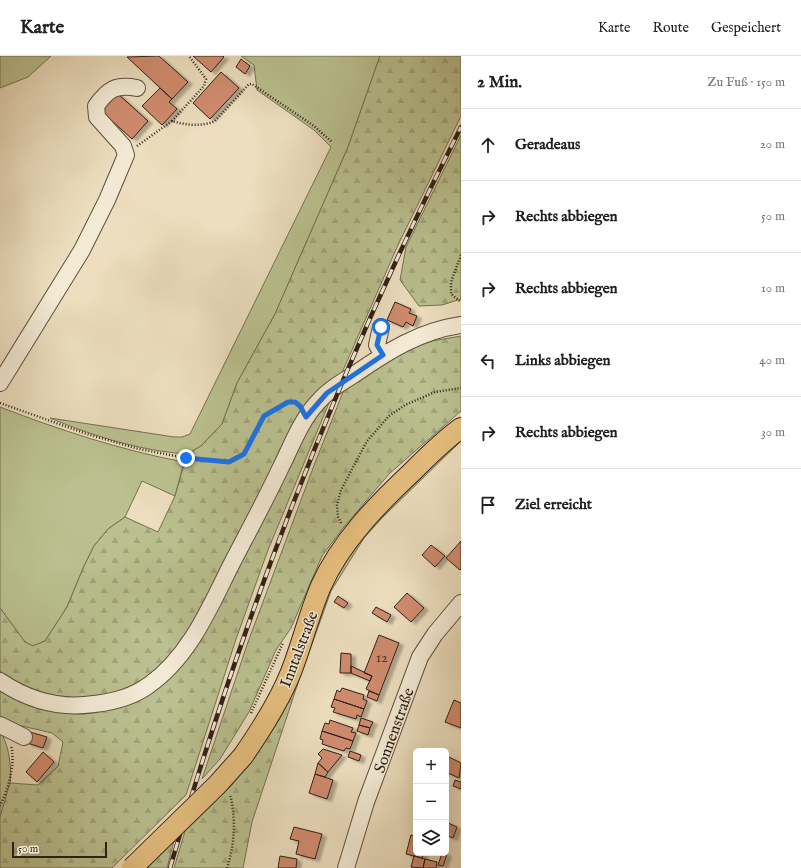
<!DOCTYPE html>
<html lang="de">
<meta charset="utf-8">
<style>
body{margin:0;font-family:"IM FELL English",serif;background:#f6f6f6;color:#202124}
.controls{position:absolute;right:12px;bottom:12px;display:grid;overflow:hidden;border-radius:6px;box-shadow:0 4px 16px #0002}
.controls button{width:36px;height:36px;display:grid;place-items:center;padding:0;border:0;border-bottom:1px solid #e0e0e0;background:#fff;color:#202124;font:20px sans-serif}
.scale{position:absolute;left:12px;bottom:10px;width:95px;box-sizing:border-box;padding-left:4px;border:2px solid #302016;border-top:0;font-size:11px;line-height:14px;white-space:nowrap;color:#302016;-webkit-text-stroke:3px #f3ead5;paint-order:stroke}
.stop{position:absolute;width:12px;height:12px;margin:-9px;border:3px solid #1a73e8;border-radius:50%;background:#fff}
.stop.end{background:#1a73e8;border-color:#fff;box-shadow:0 1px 4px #0008}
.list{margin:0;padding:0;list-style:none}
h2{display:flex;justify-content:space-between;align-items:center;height:52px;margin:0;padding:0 16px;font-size:17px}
h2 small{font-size:13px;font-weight:400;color:#757577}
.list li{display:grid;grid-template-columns:26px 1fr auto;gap:12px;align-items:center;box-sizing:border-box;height:72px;padding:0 16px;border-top:1px solid #e0e0e0}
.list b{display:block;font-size:15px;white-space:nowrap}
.list em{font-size:13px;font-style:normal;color:#757577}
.icon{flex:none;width:22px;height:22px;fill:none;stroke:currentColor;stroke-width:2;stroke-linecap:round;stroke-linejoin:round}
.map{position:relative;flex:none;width:461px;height:812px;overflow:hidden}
header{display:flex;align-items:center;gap:24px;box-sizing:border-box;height:56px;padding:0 20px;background:#fff;border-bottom:1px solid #e0e0e0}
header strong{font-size:19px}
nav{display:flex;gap:22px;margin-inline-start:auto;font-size:14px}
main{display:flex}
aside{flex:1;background:#fff}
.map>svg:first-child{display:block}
</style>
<header>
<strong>Karte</strong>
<nav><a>Karte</a><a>Route</a><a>Gespeichert</a></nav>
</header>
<main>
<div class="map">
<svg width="461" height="812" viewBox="0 0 461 812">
<defs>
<pattern id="forest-firs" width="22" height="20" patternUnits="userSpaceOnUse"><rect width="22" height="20" fill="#bac08f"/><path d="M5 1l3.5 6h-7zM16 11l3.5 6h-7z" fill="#a0a57b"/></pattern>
<filter id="shadow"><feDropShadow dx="4.5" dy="2.5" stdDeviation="1" flood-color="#0004"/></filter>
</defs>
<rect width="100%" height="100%" fill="#ecdebe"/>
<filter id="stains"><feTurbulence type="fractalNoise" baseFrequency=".005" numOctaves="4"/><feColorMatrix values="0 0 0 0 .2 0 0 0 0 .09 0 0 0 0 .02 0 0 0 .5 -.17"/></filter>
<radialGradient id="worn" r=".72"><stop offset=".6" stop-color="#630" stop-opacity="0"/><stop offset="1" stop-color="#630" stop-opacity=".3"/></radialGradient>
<path fill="#bac08f" stroke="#757052" d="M0,0H51L28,21L0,32Z
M241,0H380L348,91L275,258L237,327L222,368L201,390L187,398C141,395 93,380 50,362L174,381H182L190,378L331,91L314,74L257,34L254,9Z
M0,351C60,374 120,394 184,406L175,440L142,425L125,461L108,473L94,490L84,510L67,551L45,585L33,590L25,586L0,552Z
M461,380V385L382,462L364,482L331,535L298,627L279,664L295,626L328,533L358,482Z
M0,676C9,687 12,713 10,728C9,739 3,751 0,761Z"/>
<path fill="url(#forest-firs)" stroke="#757052" d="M380,0H461V60L398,189L341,319L323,330L194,566C182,584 169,605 151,618C122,639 82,647 46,640C32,637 11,624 0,615V552L25,586L33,590L45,585L67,551L84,510L94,490L108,473L125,461L158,476L175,440L187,398L201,390L222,368L237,327L275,258L348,91Z
M461,79V243L442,249L419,250L400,224L406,191Z
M461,280V355L389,418L343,472L322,500L291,572L276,594L249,656L220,703L202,723L248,586L313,412L345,331L370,314L413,292L432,285Z
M331,342L268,494L236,583L186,739L112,812H0V761L10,727L38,729L58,710L63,686L52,677L0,665V634C39,651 67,666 111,653C125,649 138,642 151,636L291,404L316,359Z
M298,627L252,766L243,812H174L185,775L232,729L251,707L279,664Z
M174,785L167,812H147Z"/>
<path fill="#d08b6e" stroke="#302016" filter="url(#shadow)" d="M159,0L188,26L172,43L127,1Z
M193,0H223L224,1L211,16Z
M241,3L250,10L245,18L236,11Z
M221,16L239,32L210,63L193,47Z
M160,32L172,43L169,46L177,53L162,69L142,50Z
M117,37L148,65L132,83L101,55Z
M395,246L411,253L409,257L417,260L413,270L406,266L403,271L387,264Z
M461,485V512L460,514L446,502Z
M431,489L445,500L435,511L422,499Z
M407,537L424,552L411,566L394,551Z
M338,540L348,547L344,552L334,546Z
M376,551L391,559L387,566L372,557Z
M379,579L399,587L379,639L366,633L372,620L364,617Z
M341,597L351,598V617H340Z
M351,610L372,620L370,625L351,617Z
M342,632L364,639L363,643L367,645L364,653L334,643L337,634L340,636Z
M369,635L379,639L377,645L367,641Z
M334,643L364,653L361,661L357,659L356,663L333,656L335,652L331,651Z
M454,644L461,647V672L445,666Z
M361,662L373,666L370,672L359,669Z
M330,664L353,672L351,676L356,677L353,685L322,675L325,667L329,668Z
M359,669L370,672L368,679L357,675Z
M322,675L353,685L350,693L346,692L344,695L322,688L323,684L320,683Z
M30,676L47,681L43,692L27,687Z
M323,693L342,699L328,716L318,707L322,702L318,698Z
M350,695L361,699L359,705L348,701Z
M43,696L54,706L37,726L26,716Z
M449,701L461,707L459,722L446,716V708Z
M318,707L328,716L325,721L315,718Z
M315,718L333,724L327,743L309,737Z
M455,724L461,726V733L453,730Z
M446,766L457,771L453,782L446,779Z
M294,771L322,778L315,803L296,798L299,785L290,783Z
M411,779L416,781V797H424L422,802L406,798Z
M442,797L447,798L443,810L438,809Z
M280,800L297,803L296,812H278Z
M414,800L425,803L423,812L411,811Z
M425,803L437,806L436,812H423Z"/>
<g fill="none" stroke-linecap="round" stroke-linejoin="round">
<g stroke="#5f5040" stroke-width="18">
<path id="minor" d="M381,271L377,289L383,299
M0,327L82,194L107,144L126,99L123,90L97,61L96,50C108,33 116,28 137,32
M0,625C28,644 60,653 94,648C113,646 133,641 149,629C189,601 209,553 230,511C247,478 265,445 281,411C292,389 301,364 318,346C328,334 342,326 355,318C388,295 420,275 461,269
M0,669L24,681
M346,812L366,746L420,601L435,578L461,547"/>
</g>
<g stroke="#302016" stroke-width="22">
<path id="major" d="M243,700C261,674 279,646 291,616C302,588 309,558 321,530C341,485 378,448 413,415C428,400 444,384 461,372"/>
</g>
<path stroke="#302016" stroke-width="2.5" stroke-dasharray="1 2" stroke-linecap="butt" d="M172,65L204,30L206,23L189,0
M137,90L172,65C185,69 202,71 215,65L249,28H252L314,70L332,86
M461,199L451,226V238L461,246
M0,347L87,378L139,393L186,402L229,406L244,398L264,359L288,346H295L299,350
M341,467L338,461L337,449L341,434L367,385L389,360L405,349L435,336L461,332
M251,657L283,587
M0,750C8,733 16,709 11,689
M227,812C235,788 236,762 230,738"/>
<use href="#minor" stroke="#f3ead5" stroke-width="16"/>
<use href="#major" stroke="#e6bf7f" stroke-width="20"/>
<g stroke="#302016" stroke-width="4.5">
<path id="rail" d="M170,812C244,557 341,307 461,71"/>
</g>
<use href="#rail" stroke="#f3ead5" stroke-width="3" stroke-dasharray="9" stroke-linecap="butt"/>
<g stroke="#302016" stroke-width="22" stroke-linecap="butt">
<path id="major-bridge" d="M132,812L217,729L243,700"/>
</g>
<use href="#major-bridge" stroke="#e6bf7f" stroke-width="20"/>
</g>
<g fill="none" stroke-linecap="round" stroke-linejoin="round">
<path stroke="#1a73e8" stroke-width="5" d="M186,402L229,406L244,398L264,360L288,346H295L300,350L306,361L327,337L383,299L377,289L381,271"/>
</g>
<g text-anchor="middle" stroke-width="3" stroke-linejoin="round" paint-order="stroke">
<g font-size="14" fill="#583b2c">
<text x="382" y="606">12</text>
</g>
<g font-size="16" fill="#302016" stroke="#f3ead5">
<text transform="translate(298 593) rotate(-69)" y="6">Inntalstraße</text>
<text transform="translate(393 674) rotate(-70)" y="6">Sonnenstraße</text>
</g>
</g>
<rect width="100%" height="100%" filter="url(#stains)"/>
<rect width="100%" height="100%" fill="url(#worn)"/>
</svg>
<div class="controls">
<button>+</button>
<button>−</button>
<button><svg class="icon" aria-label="layers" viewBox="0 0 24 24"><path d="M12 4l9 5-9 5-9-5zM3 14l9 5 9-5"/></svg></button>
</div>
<div class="scale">50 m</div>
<div class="stop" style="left:381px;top:271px"></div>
<div class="stop end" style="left:186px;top:402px"></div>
</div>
<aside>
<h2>2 Min.<small>Zu Fuß · 150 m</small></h2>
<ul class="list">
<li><svg class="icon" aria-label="ahead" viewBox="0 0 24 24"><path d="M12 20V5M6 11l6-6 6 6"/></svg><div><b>Geradeaus</b></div><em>20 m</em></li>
<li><svg class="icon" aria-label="right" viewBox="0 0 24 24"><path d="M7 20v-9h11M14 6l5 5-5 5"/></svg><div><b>Rechts abbiegen</b></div><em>50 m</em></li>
<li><svg class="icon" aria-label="right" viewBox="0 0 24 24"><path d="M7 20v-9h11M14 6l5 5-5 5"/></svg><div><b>Rechts abbiegen</b></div><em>10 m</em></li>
<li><svg class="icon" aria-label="left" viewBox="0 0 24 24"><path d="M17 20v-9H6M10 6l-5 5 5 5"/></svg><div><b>Links abbiegen</b></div><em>40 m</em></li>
<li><svg class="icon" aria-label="right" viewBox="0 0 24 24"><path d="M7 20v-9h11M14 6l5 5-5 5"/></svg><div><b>Rechts abbiegen</b></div><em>30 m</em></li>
<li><svg class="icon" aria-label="arrive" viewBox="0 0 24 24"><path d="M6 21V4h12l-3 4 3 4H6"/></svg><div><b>Ziel erreicht</b></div></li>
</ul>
</aside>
</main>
